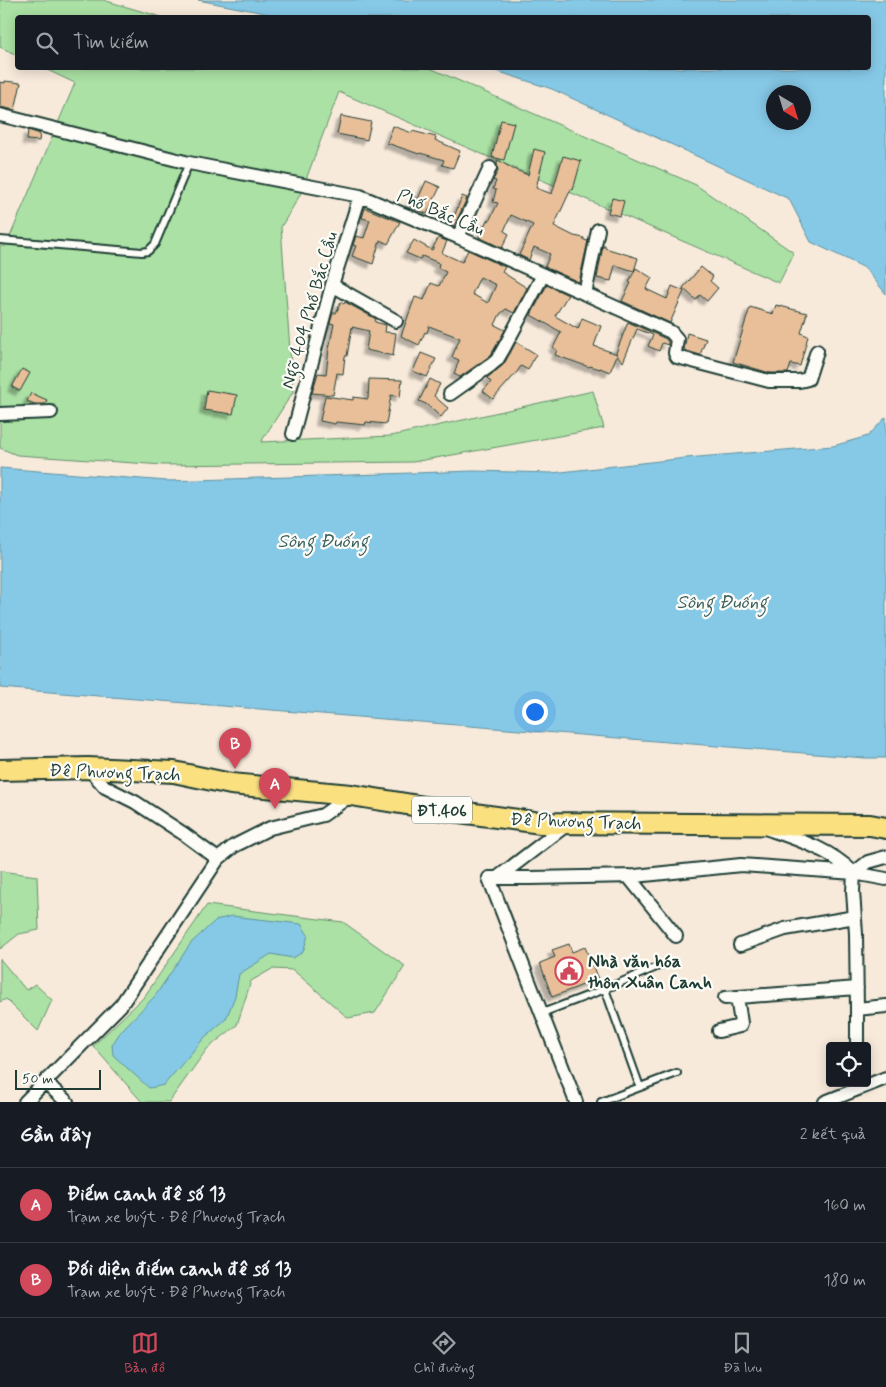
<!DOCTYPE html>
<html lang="vi">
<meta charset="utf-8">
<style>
body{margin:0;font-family:Mynerve,sans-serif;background:#20242c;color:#f1f3f6}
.controls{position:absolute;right:15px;bottom:15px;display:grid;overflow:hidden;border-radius:5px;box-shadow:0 2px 12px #0003}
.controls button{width:45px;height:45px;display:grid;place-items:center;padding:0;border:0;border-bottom:1px solid #363941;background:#171b24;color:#f1f3f6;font:25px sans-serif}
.compass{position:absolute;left:766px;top:85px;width:45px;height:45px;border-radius:50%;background:#171b24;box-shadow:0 2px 12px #0003;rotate:142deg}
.scale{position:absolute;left:15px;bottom:12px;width:86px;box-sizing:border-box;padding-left:5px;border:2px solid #1f3d34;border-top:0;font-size:14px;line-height:18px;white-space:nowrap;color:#1f3d34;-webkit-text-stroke:4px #fdfcf7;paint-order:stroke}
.you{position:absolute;left:534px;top:711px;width:18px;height:18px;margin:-12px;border:4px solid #fff;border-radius:50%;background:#1a73e8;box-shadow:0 0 0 8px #1a73e833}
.badge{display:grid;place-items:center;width:32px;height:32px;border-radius:50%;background:#d1495b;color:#fff;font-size:16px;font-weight:700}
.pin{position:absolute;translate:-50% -41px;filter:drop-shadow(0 1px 2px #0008)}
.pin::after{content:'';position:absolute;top:26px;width:18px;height:15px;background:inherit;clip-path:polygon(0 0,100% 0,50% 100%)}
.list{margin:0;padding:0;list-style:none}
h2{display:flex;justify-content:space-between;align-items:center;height:65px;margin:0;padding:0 20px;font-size:21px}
h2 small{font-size:16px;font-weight:400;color:#9ea1a6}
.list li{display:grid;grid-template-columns:32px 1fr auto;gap:15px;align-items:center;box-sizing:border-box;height:75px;padding:0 20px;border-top:1px solid #363941}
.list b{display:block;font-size:19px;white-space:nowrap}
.list p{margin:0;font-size:16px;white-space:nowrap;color:#9ea1a6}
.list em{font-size:16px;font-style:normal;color:#9ea1a6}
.icon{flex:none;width:28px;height:28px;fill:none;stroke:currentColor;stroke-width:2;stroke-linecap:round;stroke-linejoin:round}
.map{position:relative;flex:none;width:886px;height:1102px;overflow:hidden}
.search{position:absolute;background:#171b24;box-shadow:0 2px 12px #0003;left:15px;right:15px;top:15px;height:55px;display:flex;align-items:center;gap:12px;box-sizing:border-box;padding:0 18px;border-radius:5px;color:#9ea1a6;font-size:19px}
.sheet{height:215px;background:#171b24}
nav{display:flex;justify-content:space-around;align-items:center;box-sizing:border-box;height:70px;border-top:1px solid #363941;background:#171b24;font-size:14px;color:#9ea1a6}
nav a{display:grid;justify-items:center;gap:2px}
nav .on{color:#d1495b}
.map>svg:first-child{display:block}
</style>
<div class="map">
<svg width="886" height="1102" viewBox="0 0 886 1102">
<defs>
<filter id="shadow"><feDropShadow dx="-4.5" dy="4.5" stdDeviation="1" flood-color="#0004"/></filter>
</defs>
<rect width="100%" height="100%" fill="#f7eadb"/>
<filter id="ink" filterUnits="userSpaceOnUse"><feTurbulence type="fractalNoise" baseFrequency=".02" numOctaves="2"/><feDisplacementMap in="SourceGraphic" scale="10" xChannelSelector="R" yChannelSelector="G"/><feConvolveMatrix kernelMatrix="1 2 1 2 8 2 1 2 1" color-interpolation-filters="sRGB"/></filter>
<g filter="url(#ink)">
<path fill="#abe1a4" stroke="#658f6c" d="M0,0H103L161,17L18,18L17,55L0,47Z
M43,68H430L696,185L794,253L779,283L339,92L300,195L281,227L293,392L261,442L391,436L593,391L604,428L413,462L163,465L17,455L0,448V246H6L75,83Z
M0,871L37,876L39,930L19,934L0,949Z
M207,905L343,922L405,966L375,1013L348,1018L293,970L272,969L251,981L237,1025L207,1049L169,1102H142L93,1046L144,997Z
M0,959L26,990L35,984L52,1000L38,1031L6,999L0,1002Z"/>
<path fill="#86c9e7" stroke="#5d919f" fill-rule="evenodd" d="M198,0H886V294L865,268L811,242L789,199L552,89L487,68H868V18H290ZM804,92V122H774V92Z
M886,417V758H865L0,688V468L167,481L474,471L552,473L686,458L833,446L868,436Z
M232,916L301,924L308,935L303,952L293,958L271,954L239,974L235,996L226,1019L205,1037L164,1085L149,1088L113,1055L112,1045L121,1031L155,996L191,943L216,920Z"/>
<path fill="#e9bf99" stroke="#1f3d34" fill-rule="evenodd" filter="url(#shadow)" d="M5,81L21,83L15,110L0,107V82L5,83Z
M341,116L371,122L367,140L337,134Z
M501,120L514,123L504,160L492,157Z
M393,126L412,133V131L436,137L435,140L460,151L453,168L442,165L444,160L420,153L419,154L387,143Z
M28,130L40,134L39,141L27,140Z
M534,149L545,152L536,188L552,194L563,156L581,161L573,190L571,189L554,226L574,236L584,238V240L588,241L579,282L545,267L550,254L534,247L529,260L519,255L533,225L511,215L504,231L509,234L502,248L479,237L487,220L489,221L498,203L493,202L496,190L493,189L496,181L493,180L498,171L497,164L498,160L513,169L528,175Z
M426,181L440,187L427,214L409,206L413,196L418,199Z
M462,196L467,198L454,226L451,225Z
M612,198L624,201L620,216L608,213Z
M365,208L400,222L388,244L380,240L373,264L352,256L356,246L353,245L356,236L364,238L370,220L362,218Z
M438,238L447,241L442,253L462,262L468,250L505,267L502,272L527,288L514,313L506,309L500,314L495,325L505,330L491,355L460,377L454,374L459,360L452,357L460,338L429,326L427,333L425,332L419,345L401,336L415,297L424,300L431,283L439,286L446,272L438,268L439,263L422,256L420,259L406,253L414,240L432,250ZM480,277L496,285L488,303L472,294Z
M603,246H605V248L638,258L634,271L615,265L611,281L597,278Z
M701,267L713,277L710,281L718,288L707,301L700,295L696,300L683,288Z
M636,268L652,278L646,289L667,299L672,286L684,291L670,323L622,301L631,283L629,282Z
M547,285L568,295L555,316L578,329L582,318L601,326L594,346L617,354L616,353L628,322L666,339L668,342V345L662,343L659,351L648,346L653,335L637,329L623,362L617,355L610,372L600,368V369L590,366L589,367L555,355L557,350L553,348L561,332L531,315Z
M341,302L344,304L345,302L376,319L375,322L386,325L385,332L396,333L393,356L366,350L369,331L352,327L347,356H345L343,374L337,373L333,395L312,393L318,373L326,374L329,349L334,324L330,323L333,313H336Z
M776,305L807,313L801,333L808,336L800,366L791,364L788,373H770L733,362L750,307L773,314Z
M687,333L706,339L700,355L684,350Z
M516,342L536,354L528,370L521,366L517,372L493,399L483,391L491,382L487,378L504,364Z
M421,353L436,359L427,377L413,371Z
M22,369L30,373L20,391L12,387Z
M369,379L402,380L400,397L391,395L386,424L366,422L365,425L336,422L335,424L320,421L325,396L353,400V397L368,399Z
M430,379L440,384L434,396L448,408L441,417L426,404L419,401Z
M207,390L237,395L233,414L204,410Z
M31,393L47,400L45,404H35L27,401Z
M569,944L572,952L585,947L598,979L552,997L540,963L555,957L552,950Z"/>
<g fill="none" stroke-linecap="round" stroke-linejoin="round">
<g stroke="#1f3d34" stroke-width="10">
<path id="service" d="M0,240L142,252L148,251L155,244L189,163
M542,1013L605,989
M640,1087L605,989L666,963
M601,1102L677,1073"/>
</g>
<g stroke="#1f3d34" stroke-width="16">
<path id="minor" d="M0,115L189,163L360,196L458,237L671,332L677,339L675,353L677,357L769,381H798L804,380L808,379L817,351
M458,237L490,168
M332,285L396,321
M585,294L598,230
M450,394L491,365L497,360L504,348L543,275
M0,414L51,412
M293,434L332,285L360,196
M88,768L105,787L135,802L184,834L218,859
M768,829C800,840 829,849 854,873
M886,857L868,862L854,873L853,891L856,934L857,1009L886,1006
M628,876L676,936
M497,878L569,823
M740,945L785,929L855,917
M725,998L857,988
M719,1031L740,1026L741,1023L737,997
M857,1046V1009
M45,1082L67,1102
M25,1102L121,1005L218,859L234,846L270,828L323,815L351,795
M576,1102L489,878H531L635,876L741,865L854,873L886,879
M825,1102L886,1078"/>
</g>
<g stroke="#1f3d34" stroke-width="24">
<path id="primary" d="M0,770L88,768L174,772L231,784L351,795L437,809L541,823L870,825L886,828"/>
</g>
<use href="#service" stroke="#fdfcf7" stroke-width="6"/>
<use href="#minor" stroke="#fdfcf7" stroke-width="12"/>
<use href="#primary" stroke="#fbe080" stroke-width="20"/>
</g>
</g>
<defs>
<g id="civic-ring" transform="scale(1.4375)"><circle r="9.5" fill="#fdfcf7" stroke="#d1495b" stroke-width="1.5"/><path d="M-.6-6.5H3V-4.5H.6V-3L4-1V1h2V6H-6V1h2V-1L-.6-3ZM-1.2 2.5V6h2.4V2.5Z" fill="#d1495b"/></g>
</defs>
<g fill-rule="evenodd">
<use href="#civic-ring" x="569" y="971"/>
</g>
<g text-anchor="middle" stroke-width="4.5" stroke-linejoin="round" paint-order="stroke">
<rect fill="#fdfcf7" stroke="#62766e" stroke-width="1" x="412" y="796.5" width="60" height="27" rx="4"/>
<g font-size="16" font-weight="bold" fill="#1f3d34">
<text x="442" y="816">ĐT.406</text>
</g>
<g font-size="18" fill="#1f3d34" stroke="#fdfcf7">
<text transform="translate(441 212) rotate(23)" y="6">Phố Bắc Cầu</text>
<text transform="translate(309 310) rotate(-74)" y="6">Ngõ 404 Phố Bắc Cầu</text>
<text transform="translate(115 772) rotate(2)" y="6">Đê Phương Trạch</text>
<text transform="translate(576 821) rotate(2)" y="6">Đê Phương Trạch</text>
</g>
<g font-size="18" font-weight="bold" fill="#1f3d34" stroke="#fdfcf7" text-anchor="start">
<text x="588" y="967">Nhà văn hóa<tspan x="588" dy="21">thôn Xuân Canh</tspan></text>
</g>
<g font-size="19" font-style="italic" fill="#396061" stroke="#fdfcf7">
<text x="323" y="547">Sông Đuống</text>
<text x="722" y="608">Sông Đuống</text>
</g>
</g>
</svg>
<div class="controls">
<button><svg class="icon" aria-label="locate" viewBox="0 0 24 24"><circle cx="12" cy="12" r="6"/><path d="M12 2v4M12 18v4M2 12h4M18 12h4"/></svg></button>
</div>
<svg class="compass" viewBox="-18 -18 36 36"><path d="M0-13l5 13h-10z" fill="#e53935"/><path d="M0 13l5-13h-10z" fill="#9ea1a6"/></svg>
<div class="scale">50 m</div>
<div class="you"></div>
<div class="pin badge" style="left:275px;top:809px">A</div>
<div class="pin badge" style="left:235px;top:769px">B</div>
<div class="search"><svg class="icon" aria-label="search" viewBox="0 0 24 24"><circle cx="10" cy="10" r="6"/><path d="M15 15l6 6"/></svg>Tìm kiếm</div>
</div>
<section class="sheet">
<h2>Gần đây<small>2 kết quả</small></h2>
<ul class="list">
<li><span class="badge">A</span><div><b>Điếm canh đê số 13</b><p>Trạm xe buýt · Đê Phương Trạch</p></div><em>160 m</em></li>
<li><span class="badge">B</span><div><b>Đối diện điếm canh đê số 13</b><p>Trạm xe buýt · Đê Phương Trạch</p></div><em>180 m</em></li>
</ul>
</section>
<nav>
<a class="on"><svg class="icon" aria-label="map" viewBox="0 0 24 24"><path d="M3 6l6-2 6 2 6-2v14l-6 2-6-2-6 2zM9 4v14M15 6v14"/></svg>Bản đồ</a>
<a><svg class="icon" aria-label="directions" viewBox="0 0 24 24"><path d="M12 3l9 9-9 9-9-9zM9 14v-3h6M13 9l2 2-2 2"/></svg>Chỉ đường</a>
<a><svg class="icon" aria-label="saved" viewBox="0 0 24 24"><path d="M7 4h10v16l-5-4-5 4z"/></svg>Đã lưu</a>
</nav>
